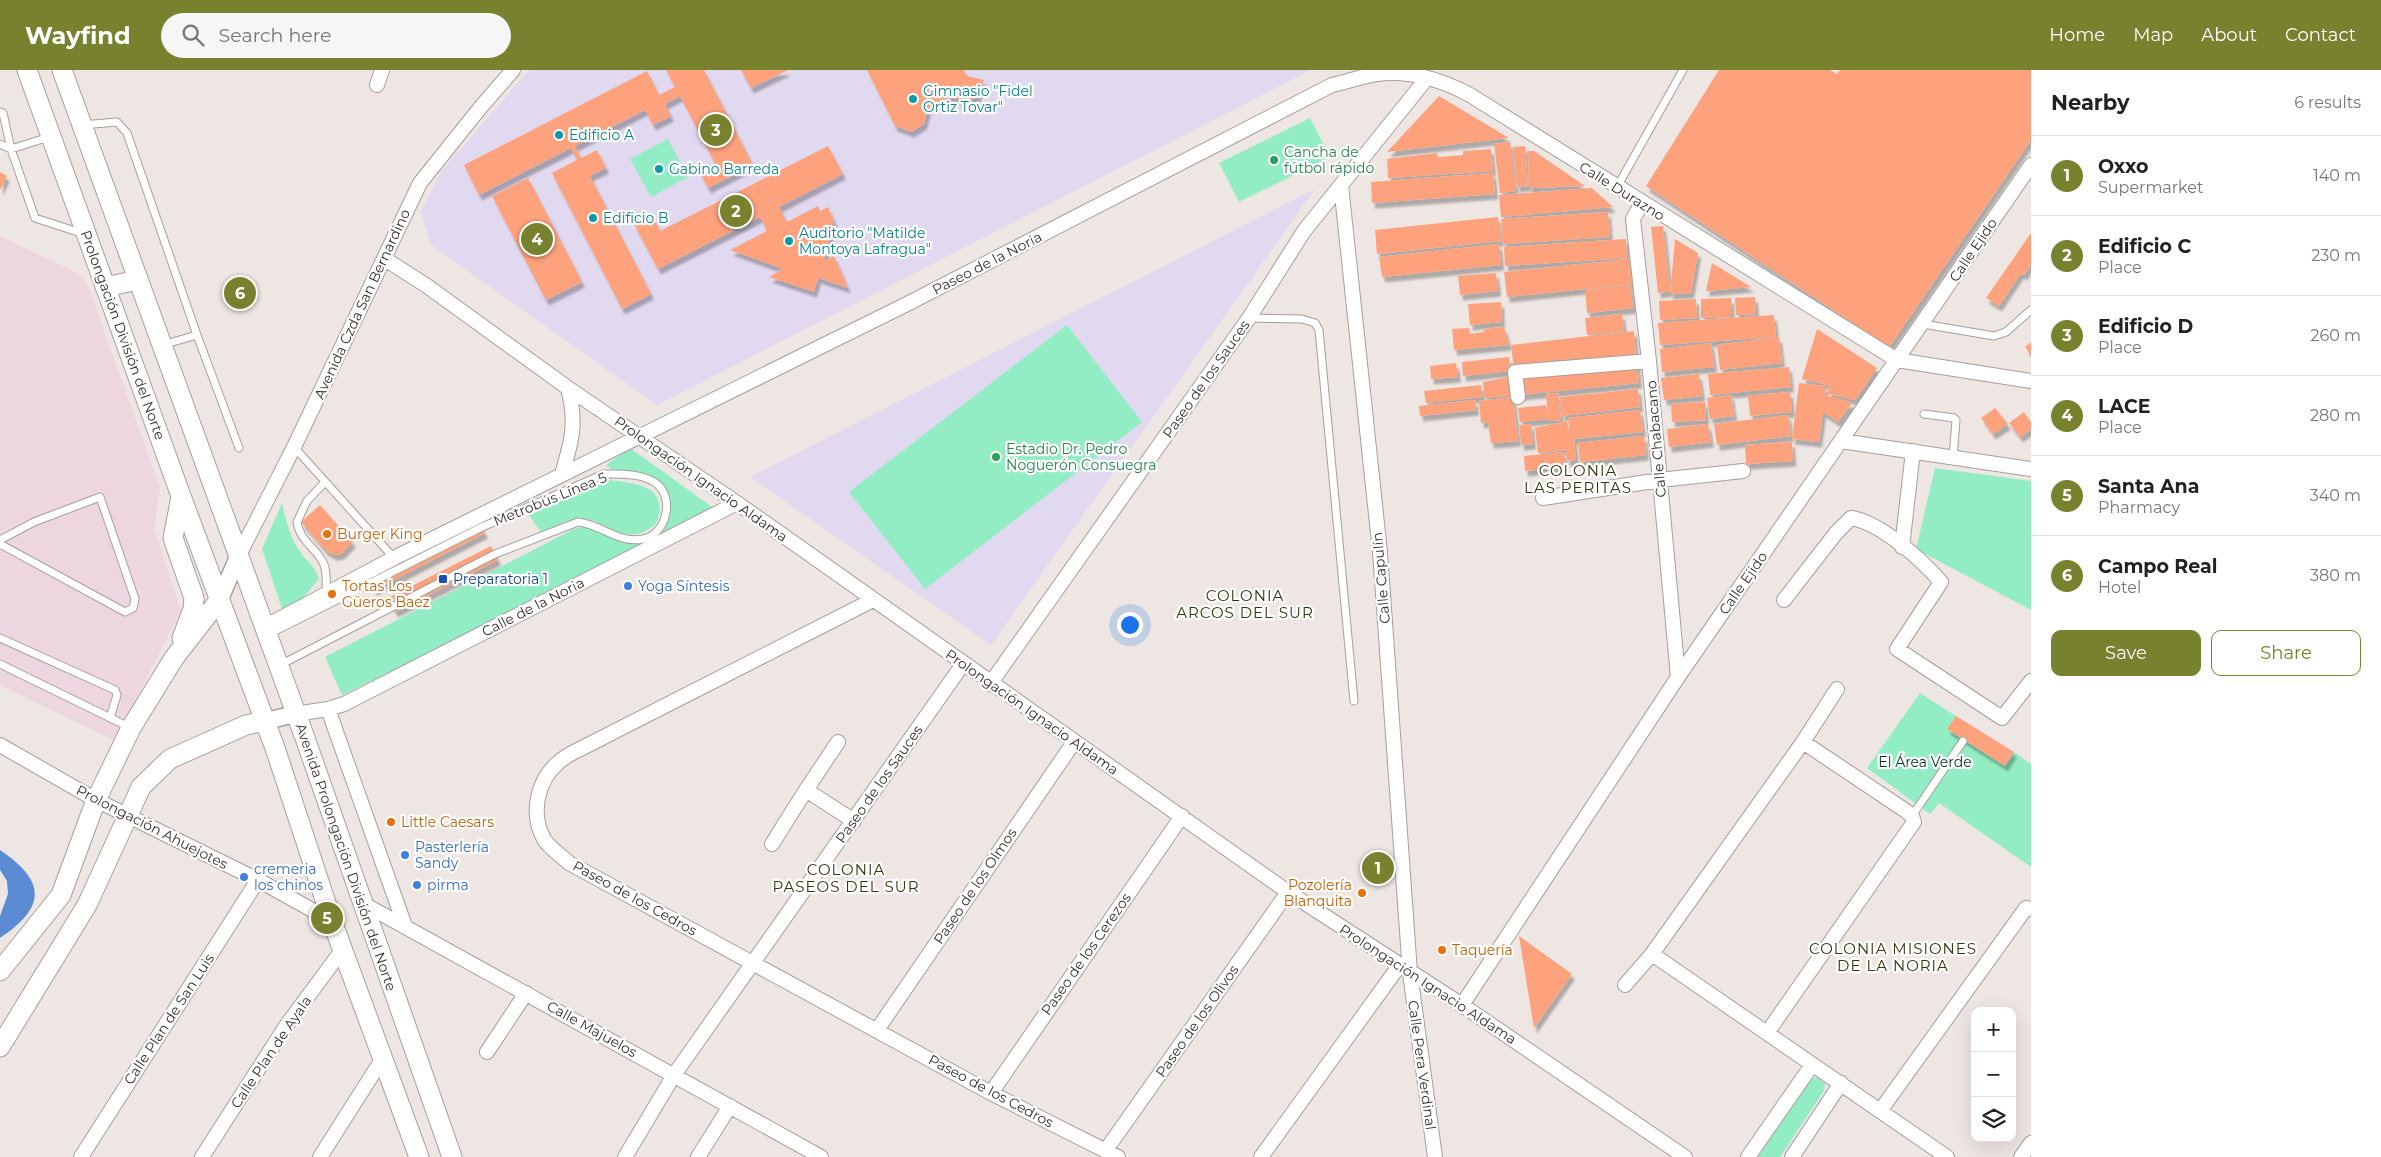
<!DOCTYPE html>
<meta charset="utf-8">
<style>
body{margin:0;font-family:Montserrat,sans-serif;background:#f6f6f6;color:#222}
.controls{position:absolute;right:15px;bottom:15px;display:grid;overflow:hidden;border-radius:10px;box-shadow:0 5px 20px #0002}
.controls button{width:45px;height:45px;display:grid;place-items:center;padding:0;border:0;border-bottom:1px solid #e0e0e0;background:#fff;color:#222;font:25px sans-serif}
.you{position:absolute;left:1129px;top:554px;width:18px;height:18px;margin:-12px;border:4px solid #fff;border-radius:50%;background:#1a73e8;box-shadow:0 0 0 8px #1a73e833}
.badge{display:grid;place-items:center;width:32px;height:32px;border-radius:50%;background:#77812e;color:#fff;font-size:16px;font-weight:700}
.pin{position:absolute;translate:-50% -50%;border:2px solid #fff;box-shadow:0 1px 5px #0006}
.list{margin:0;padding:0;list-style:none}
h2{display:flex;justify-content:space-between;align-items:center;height:65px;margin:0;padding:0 20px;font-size:21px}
h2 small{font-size:16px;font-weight:400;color:#767676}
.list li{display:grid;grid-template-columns:32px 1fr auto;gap:15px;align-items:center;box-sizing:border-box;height:80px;padding:0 20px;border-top:1px solid #e0e0e0}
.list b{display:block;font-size:19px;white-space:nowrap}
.list p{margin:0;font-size:16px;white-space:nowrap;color:#767676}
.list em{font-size:16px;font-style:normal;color:#767676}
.actions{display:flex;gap:10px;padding:15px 20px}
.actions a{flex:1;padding:11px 0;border:1px solid #77812e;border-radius:10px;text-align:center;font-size:18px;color:#77812e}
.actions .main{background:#77812e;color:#fff}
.icon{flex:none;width:28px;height:28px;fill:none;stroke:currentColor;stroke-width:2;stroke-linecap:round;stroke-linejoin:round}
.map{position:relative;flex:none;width:2031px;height:1087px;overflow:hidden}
header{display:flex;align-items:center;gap:30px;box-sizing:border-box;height:70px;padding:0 25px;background:#77812e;color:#fff}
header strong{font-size:24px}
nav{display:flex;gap:28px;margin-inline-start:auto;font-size:18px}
.search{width:350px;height:45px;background:#f6f6f6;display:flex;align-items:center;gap:12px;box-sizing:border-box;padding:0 18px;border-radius:28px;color:#767676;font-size:19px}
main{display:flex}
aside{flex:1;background:#fff}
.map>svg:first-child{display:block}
</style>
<header>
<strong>Wayfind</strong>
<div class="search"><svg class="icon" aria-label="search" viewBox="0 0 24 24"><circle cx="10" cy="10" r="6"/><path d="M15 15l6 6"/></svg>Search here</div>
<nav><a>Home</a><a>Map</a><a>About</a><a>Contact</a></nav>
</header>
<main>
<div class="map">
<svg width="2031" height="1087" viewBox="0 0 2031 1087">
<defs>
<filter id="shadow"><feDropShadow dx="3" dy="5.5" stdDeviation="1" flood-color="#0004"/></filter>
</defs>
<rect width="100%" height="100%" fill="#ede6e3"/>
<path fill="#eed6e0" d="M0,166L79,204L89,218L160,418L154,459L181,541L115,671L0,615Z"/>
<path fill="#e1d9ef" d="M529,0H1311L657,335L431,175L421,141L440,103Z
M1315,119L991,575L750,407Z"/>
<path fill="#92edc4" d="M1310,48L1330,87L1239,132L1219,93Z
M668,69L688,107L651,127L630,89Z
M1067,255L1142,352L925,519L849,422Z
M630,378L719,442L342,625L325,587L574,459C578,458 584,456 589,457C610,465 641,487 660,462C669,450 670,440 668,426L641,405L611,399L606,395Z
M1935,398L2031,411V540L1916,479Z
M607,410C628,412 665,414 659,444C658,452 655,456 649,459C620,477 603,445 577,449C565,450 552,458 541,462L529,445Z
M282,433C286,451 290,468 301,483C309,494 314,495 319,509L302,529L282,539L262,479Z
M1920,623L1956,646L1947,659L2005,696L2014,682L2031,694V797L1939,733L1930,744L1867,698Z
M1817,1007L1825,1014L1824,1021L1780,1087H1758L1811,1009Z"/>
<path fill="#5b8cd3" d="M0,780C46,811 47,837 0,868V846L8,824L7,811L0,800Z"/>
<path fill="#fea27e" filter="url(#shadow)" d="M666,0H704L753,95L708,118L699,101L715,93L680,26L665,34L671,46L653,55L645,40L575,76L581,88L597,80L606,98L590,106L651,224L622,239L552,103L577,90L571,78L479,125L464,95L647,1L659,25L675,17Z
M741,0H788L751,18Z
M867,0H964L967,6L984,10L978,26L967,32L951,27L928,38L924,54L911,62L895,56Z
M1719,0H1830L1837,4L1840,0H2031V70L1889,277L1646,116Z
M1439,26L1509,68L1387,82Z
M1510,72L1516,121L1500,123L1494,74Z
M828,76L843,104L779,137L787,152L818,136L820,141L828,137L834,151L824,191L834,186L848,218L818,208L814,222L769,207L783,199L730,180L767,161L760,147L658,199L634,154L652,145L660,161Z
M1525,76L1528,116L1517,117L1513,77Z
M1491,79L1493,101L1388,108L1387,89L1437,83L1438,87L1463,85V81Z
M1528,81H1534L1585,116L1529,118Z
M0,102L7,106L0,120Z
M1493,103L1495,124L1372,133L1371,112Z
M528,108L582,212L546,230L492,126Z
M1592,118L1613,137L1501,147L1499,125Z
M1608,142L1610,167L1503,174L1501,149Z
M1498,147L1501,171L1377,184L1375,160Z
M1663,156L1670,221L1658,223L1651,157Z
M2031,163V195L2024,205L2021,203L1999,236L1986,228Z
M1626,169L1627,188L1505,196L1504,177Z
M1675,169L1698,183L1691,223L1670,224Z
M1499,174L1501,195L1382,207L1379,187Z
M1629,189L1632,214L1507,227L1504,202Z
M1712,193L1751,217L1706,221Z
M1496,203L1498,221L1460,225L1458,206Z
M1630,215L1633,238L1587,243L1585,220Z
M1755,227L1756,244L1736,245L1735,228Z
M1731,228L1732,247L1701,248V229Z
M1696,229L1697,248L1660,250L1659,231Z
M1501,232L1502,252L1470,255L1468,234Z
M1622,244L1624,261L1587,265L1585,248Z
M1774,245L1776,267L1660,275L1658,253Z
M1504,257L1509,275L1454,280L1452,259L1469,258L1470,264L1484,262V259Z
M1817,259L1877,298L1855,330L1828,324L1829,315L1802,309Z
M1634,261L1636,287L1514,300L1511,275Z
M1779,267L1782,293L1720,300L1717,275Z
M2031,272V285L2025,277Z
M1711,273L1714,297L1662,302L1660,279Z
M1509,287L1510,301L1463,306L1462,292Z
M1456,293L1458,307L1431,309L1430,296Z
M1637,293L1639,313L1520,325L1518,305Z
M1789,297L1791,317L1710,325L1708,304Z
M1699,304L1702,326L1664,330L1661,308Z
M1513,306L1515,325L1484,328L1483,312Z
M1799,313L1826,316L1825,325L1852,333L1838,352L1823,342L1819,372L1792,369Z
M1481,315L1482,327L1426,333L1424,321Z
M1638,319L1640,337L1562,346L1560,327Z
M1790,322L1792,342L1750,346L1748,326Z
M1558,323L1561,350L1549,351L1548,349L1520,352L1518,338L1546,335L1548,346L1546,324Z
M1731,325L1734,346L1710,349L1707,328Z
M1513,327L1518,371L1491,373L1488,352L1481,353L1479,331Z
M1475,330L1476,340L1420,346L1419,336Z
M1705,332L1706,350L1672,352L1671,334Z
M1995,338L2008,354L1993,364L1981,348Z
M1640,340L1643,362L1574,369L1576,390L1567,391L1566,380L1538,383L1535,358L1567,351L1570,370L1568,348Z
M2024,342L2031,352V359L2020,367L2009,353Z
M1788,345L1791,366L1717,375L1714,354Z
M1531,354L1533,374L1521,375L1519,355Z
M1708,354L1711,372L1669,377L1667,359Z
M1644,366L1646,385L1580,392L1578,373Z
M1792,372L1793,391L1746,394L1745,375Z
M1564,382L1565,397L1525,401L1524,386Z
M320,435L353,472L341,484L334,485L325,480L301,452Z
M478,450L485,463L374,520L368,507Z
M491,476L498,490L395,542L388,528Z
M1956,646L2014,682L2005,696L1947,659Z
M1519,866L1572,904L1534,958Z"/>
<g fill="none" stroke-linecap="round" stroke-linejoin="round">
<g stroke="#a69f9c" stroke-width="9">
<path id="service" d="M0,42L3,43L11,79L35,148L84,164
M82,55L117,52L127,63L197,265L162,275
M0,74L11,79L49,67
M1617,117L1683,0
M1250,248L1302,249L1315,253L1319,260L1354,631
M1923,254L1994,266L2006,262L2031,240
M197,265L239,378
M1924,344L1954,348L1956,350L1953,388
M294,377L394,488
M325,412L307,431L297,452C300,470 312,475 321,489C328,498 326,514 326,525
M0,470L34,452L100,427L135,529L133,538L125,542L0,474
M269,564L482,457L604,404C620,404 643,403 657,414C675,429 666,465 643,469C618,474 601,454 578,452L495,484L280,595
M0,568L115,620L117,625L110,648
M0,594L131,658
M1912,746L1963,671"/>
</g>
<g stroke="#a69f9c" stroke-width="16">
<path id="minor" d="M377,15L382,0
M1341,115L1380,482L1410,903L1435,1087
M1642,133L1633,149L1649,291L1678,607
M385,189L427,216L568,318L737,433L1288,822L1462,935L1685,1087
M1518,327L1515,302L1649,291
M1841,371L2031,399
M562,404C572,371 577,352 568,318
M1543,428L1660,410L1743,401
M1902,477L1913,381
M238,487L294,377L420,113L480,38L513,0
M873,530L582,678C574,682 565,686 559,692C537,710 530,744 544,769C549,778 562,786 569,793L991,1023L1118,1087
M1784,530L1836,463L1851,448C1880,452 1922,490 1941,512L1897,579L2002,648L2031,611
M264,557L394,488L907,234L1332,15C1347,12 1362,6 1377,4C1409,0 1442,10 1470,25L1897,290L2031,311
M990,614L1249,248L1304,161L1427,8
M328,639L405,856
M295,644L328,639L344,634L737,433
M0,675L96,730L258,810L332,851
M806,720L838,672
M772,774L806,720L854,751
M362,833L821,1087
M1652,884L1947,1087
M1625,915L1652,884L1803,672L1837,619
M1462,935L1678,607L2031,95
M877,960L1074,672
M1767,963L1914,752L1912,746L1906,741L1803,672
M487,982L526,923
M991,1023L1182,746
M1880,1041L2026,838L2031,839
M1106,1080L1288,822
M81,1087L258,810
M202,1087L286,956L343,879
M320,1087L383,988
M625,1087L674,1005L963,594
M698,1087L730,1036
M1261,1087L1399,896
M1748,1087L1812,995
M1792,1087L1841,1013
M2021,1087L2031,1073"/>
</g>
<g stroke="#a69f9c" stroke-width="19">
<path id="tertiary" d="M220,529L238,487
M266,651L295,644"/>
</g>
<g stroke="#a69f9c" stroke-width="21">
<path id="secondary" d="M27,0L181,426L275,678L332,851L419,1087
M62,0L305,668L452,1087
M105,217L138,210
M181,427L173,468L194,528L193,539L182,568
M0,901L61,825L96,730L131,658L174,588L220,529
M0,977L87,835L141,717L170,689L246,655L266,651"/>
</g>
<use href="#service" stroke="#fff" stroke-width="7"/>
<use href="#minor" stroke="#fff" stroke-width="14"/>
<use href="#tertiary" stroke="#fff" stroke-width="16"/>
<use href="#secondary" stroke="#fff" stroke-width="19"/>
</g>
<g fill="#0f9aa8" stroke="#fff" stroke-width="2">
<circle cx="913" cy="29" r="5"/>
<circle cx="559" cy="65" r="5"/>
<circle cx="659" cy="99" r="5"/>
<circle cx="593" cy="148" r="5"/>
<circle cx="789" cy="171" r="5"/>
</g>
<g fill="#2e9e5b" stroke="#fff" stroke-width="2">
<circle cx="1274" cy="90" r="5"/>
<circle cx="996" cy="387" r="5"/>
</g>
<g fill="#e8710a" stroke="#fff" stroke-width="2">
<circle cx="327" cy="464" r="5"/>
<circle cx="332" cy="524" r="5"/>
<circle cx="391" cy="752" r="5"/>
<circle cx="1362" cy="823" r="5"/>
<circle cx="1442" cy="880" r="5"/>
</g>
<rect fill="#1a4fb4" stroke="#fff" stroke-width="2" x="438" y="504" width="10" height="10" rx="2.5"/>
<g fill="#3f7fe0" stroke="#fff" stroke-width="2">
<circle cx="628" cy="516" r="5"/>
<circle cx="405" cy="785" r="5"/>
<circle cx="244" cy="807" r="5"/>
<circle cx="417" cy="815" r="5"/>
</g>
<g text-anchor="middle" stroke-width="4.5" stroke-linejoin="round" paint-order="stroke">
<g font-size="14" fill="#0d838f" stroke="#fff" text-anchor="start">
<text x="923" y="26">Gimnasio "Fidel<tspan x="923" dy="16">Ortiz Tovar"</tspan></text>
<text x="569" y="70">Edificio A</text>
<text x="669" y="104">Gabino Barreda</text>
<text x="603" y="153">Edificio B</text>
<text x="799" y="168">Auditorio "Matilde<tspan x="799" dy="16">Montoya Lafragua"</tspan></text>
</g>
<g font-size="14" fill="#27864d" stroke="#fff" text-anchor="start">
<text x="1284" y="87">Cancha de<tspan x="1284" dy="16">fútbol rápido</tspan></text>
<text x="1006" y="384">Estadio Dr. Pedro<tspan x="1006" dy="16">Noguerón Consuegra</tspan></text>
</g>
<g font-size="14" fill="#343130" stroke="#fff">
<text transform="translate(1622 121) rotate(32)" y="5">Calle Durazno</text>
<text transform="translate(1973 180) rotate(-56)" y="5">Calle Ejido</text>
<text transform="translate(987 193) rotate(-27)" y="5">Paseo de la Noria</text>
<text transform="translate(362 234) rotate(-65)" y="5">Avenida Czda San Bernardino</text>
<text transform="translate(123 265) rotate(70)" y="5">Prolongación División del Norte</text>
<text transform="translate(1206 309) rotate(-55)" y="5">Paseo de los Sauces</text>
<text transform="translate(1656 369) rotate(-95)" y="5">Calle Chabacano</text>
<text transform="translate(701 409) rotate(35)" y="5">Prolongación Ignacio Aldama</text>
<text transform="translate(550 429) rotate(-22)" y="5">Metrobús Línea 5</text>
<text transform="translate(1381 508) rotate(-95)" y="5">Calle Capulín</text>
<text transform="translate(1743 513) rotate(-55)" y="5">Calle Ejido</text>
<text transform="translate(533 537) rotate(-27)" y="5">Calle de la Noria</text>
<text transform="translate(1032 642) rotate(35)" y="5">Prolongación Ignacio Aldama</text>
<text transform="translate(879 714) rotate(-55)" y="5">Paseo de los Sauces</text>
<text transform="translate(152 757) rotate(27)" y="5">Prolongación Ahuejotes</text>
<text transform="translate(346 787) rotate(71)" y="5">Avenida Prolongación División del Norte</text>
<text transform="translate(975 816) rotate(-56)" y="5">Paseo de los Olmos</text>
<text transform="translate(635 828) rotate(29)" y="5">Paseo de los Cedros</text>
<text transform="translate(1086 884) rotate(-55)" y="5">Paseo de los Cerezos</text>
<text transform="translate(1428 914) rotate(33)" y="5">Prolongación Ignacio Aldama</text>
<text transform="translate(169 949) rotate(-57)" y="5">Calle Plan de San Luis</text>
<text transform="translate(1197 951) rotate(-55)" y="5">Paseo de los Olivos</text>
<text transform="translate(592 959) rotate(29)" y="5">Calle Majuelos</text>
<text transform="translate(271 982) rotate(-56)" y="5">Calle Plan de Ayala</text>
<text transform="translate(1422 995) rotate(82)" y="5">Calle Pera Verdinal</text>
<text transform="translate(991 1021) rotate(28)" y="5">Paseo de los Cedros</text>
</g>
<g font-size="14" fill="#c56008" stroke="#fff" text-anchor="start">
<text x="337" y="469">Burger King</text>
<text x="342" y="521">Tortas Los<tspan x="342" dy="16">Güeros Baez</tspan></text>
<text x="401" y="757">Little Caesars</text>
<text x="1352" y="820" text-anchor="end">Pozolería<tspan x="1352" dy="16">Blanquita</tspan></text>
<text x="1452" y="885">Taquería</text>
</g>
<g font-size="14" fill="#164399" stroke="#fff" text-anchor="start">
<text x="453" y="514">Preparatoria 1</text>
</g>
<g font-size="14" fill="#366cbe" stroke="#fff" text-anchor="start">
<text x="638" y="521">Yoga Síntesis</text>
<text x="415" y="782">Pasterlería<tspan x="415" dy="16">Sandy</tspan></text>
<text x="254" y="804">cremeria<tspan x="254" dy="16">los chinos</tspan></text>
<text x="427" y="820">pirma</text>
</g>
<g font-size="14" fill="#043524" stroke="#fff">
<text x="1925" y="697">El Área Verde</text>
</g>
<g font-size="15" letter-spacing="1" fill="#32370f" stroke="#fff">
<text x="1578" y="406">COLONIA<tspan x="1578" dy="17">LAS PERITAS</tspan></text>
<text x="1245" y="531">COLONIA<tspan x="1245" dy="17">ARCOS DEL SUR</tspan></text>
<text x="846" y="805">COLONIA<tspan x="846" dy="17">PASEOS DEL SUR</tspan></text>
<text x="1893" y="884">COLONIA MISIONES<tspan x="1893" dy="17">DE LA NORIA</tspan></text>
</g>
</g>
</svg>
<div class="controls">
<button>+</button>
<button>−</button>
<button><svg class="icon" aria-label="layers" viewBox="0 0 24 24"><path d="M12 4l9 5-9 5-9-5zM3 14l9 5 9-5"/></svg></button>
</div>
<div class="you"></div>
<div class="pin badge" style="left:1378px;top:798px">1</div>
<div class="pin badge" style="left:736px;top:141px">2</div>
<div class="pin badge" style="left:716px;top:60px">3</div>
<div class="pin badge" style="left:537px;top:169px">4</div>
<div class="pin badge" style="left:327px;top:848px">5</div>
<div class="pin badge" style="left:240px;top:223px">6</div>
</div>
<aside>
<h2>Nearby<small>6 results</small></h2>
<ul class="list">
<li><span class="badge">1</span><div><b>Oxxo</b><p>Supermarket</p></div><em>140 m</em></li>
<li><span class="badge">2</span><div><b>Edificio C</b><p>Place</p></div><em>230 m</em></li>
<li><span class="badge">3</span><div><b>Edificio D</b><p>Place</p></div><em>260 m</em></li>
<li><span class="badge">4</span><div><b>LACE</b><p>Place</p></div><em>280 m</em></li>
<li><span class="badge">5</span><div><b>Santa Ana</b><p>Pharmacy</p></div><em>340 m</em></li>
<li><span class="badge">6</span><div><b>Campo Real</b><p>Hotel</p></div><em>380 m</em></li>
</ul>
<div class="actions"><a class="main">Save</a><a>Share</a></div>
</aside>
</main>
